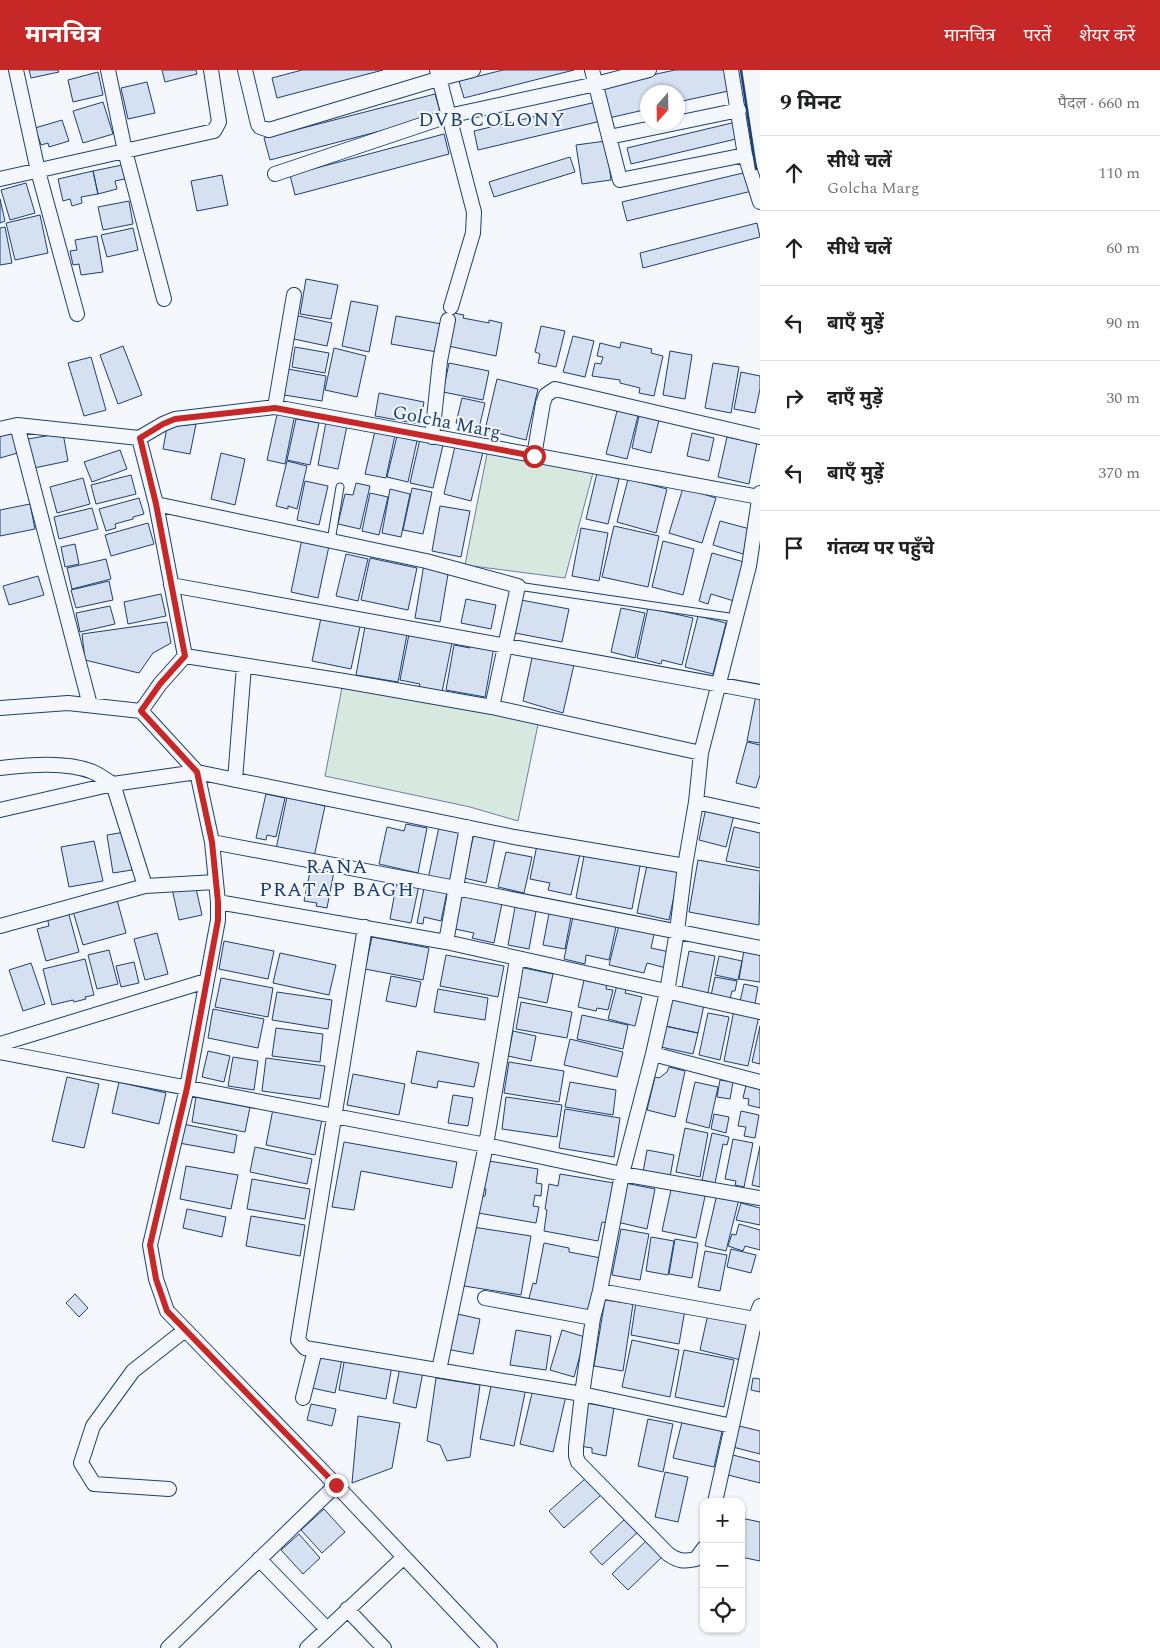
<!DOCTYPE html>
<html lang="hi">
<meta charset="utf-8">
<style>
body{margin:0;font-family:Spectral,"Noto Sans Devanagari",serif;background:#f6f6f6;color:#202124}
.controls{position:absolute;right:15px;bottom:15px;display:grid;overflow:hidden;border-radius:10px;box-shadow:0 1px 4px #0004}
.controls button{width:45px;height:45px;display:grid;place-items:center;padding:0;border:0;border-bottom:1px solid #e0e0e0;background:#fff;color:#202124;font:25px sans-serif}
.compass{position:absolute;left:640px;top:15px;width:45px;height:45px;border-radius:50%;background:#fff;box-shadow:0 1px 4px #0004;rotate:200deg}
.stop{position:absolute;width:15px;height:15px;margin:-11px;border:4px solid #c62828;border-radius:50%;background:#fff}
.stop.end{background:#c62828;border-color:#fff;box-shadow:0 1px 5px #0008}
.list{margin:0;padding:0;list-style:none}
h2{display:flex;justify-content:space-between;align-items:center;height:65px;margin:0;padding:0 20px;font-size:21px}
h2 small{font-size:16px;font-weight:400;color:#757577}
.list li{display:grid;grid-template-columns:32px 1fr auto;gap:15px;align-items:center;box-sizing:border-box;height:75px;padding:0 20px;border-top:1px solid #e0e0e0}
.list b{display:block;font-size:19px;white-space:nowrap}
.list p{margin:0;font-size:16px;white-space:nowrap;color:#757577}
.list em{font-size:16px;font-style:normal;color:#757577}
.icon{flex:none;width:28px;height:28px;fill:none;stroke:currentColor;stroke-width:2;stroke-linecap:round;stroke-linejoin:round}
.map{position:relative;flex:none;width:760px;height:1578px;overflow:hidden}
header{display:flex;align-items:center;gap:30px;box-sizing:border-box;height:70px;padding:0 25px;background:#c62828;color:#fff}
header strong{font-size:24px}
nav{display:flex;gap:28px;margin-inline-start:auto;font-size:18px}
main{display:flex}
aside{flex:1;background:#fff}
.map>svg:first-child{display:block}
</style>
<header>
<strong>मानचित्र</strong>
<nav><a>मानचित्र</a><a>परतें</a><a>शेयर करें</a></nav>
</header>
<main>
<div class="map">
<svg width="760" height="1578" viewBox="0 0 760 1578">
<rect width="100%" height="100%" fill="#f4f7fb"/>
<path fill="#d7e8df" stroke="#687fa3" d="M488,379L595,395L565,508L465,495Z
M344,607L491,633L541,640L518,751L470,737L325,706Z"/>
<path fill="#d5e0f0" stroke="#1d3f73" d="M29,0H58L59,2L31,8Z
M162,0H196L197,4L165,12Z
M302,0H383L277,28L272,8Z
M503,0H574L464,28L459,11Z
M675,0H729L733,20L678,32V22H648V39L609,48L601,16Z
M98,2L103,25L73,32L68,10Z
M147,12L155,43L128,49L121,18Z
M435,24L441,45L270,90L264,68Z
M103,32L113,64L83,73L73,41Z
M596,32L601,51L478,80L474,61Z
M62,50L69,71L49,77L48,73L41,75L35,58Z
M736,52L740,68L631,94L627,78Z
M444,64L449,84L295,125L290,105Z
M606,71L611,110L582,114L576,75Z
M570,87L575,102L494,127L489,112Z
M122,95L125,109L115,111L117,119L98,124L93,101Z
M93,101L98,124L81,127L82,133L72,136L70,129L63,131L58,109Z
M747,102L752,121L627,151L622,132Z
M222,105L228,135L197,141L191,111Z
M26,113L35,143L10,150L1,120Z
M0,129L5,151L0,153Z
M129,131L133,154L103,160L98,137Z
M40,145L48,183L15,190L6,153Z
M757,153L760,167L643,198L640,183Z
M5,157L12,193L0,195V158Z
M133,158L138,180L107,187L101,165Z
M97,166L103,202L81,205L79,194L73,195L70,181L77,180L75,170Z
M306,209L338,215L331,249L300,244Z
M351,231L378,236L369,282L342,276Z
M454,243L464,245L463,248L489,253V250L502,253L496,286L448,276Z
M294,245L332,253L327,276L289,268Z
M396,246L442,254L437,282L391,274Z
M541,256L565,261L556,297L538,293L540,284L535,282Z
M573,266L594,271L585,307L563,302Z
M621,272L652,279L651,283L663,286L654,326L639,323L640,318L620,313V310L592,306L595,293L601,294L603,287L597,286L600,273L620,278Z
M123,276L142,325L118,334L100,285Z
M295,277L329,283L325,303L292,297Z
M334,278L366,286L357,327L325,320Z
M670,281L692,285L685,329L663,325Z
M91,287L106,340L84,346L68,293Z
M449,293L489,301L483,330L443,322Z
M713,293L739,297L731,343L705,338Z
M288,299L326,306L322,331L284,325Z
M741,302L760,306V319L755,343L734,339Z
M497,309L538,319L526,370L485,360Z
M379,323L424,332L420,354L375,346Z
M462,328L485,333L479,358L456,353Z
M618,337L639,342L627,389L606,384Z
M278,340L295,344L285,394L267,390Z
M640,341L660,346L651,383L632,378Z
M296,349L319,353L310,395L287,390Z
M326,352L347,356L338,399L318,395Z
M196,354L190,384L163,379L167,357Z
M15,361L21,382L0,388V365Z
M375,361L395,365L386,408L365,404Z
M63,363L68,391L34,398L28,369Z
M692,363L714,368L709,391L687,386Z
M397,366L417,371L408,412L387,407Z
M727,367L757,373L749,414L718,407Z
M420,369L443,375L433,418L410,413Z
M455,376L483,382L471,431L444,424Z
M120,380L127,399L92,412L84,392Z
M221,383L245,389L235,435L211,429Z
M287,391L307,396L297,439L288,436V439L276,436Z
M597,403L619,409L608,454L586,449Z
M131,405L136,424L96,434L91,415Z
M83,408L90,434L57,443L50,417Z
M628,409L667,419L656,463L617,452Z
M305,411L328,416L319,455L297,450Z
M356,413L370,416L360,459L338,454L345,424L353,425Z
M412,418L432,422L423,464L403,460Z
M683,418L716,428L702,473L669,463Z
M390,419L410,424L401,467L382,463Z
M370,423L388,427L379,465L362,461Z
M139,428L144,444L133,447V449L115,454L116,458L106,461L99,439Z
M30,434L35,459L0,466V440Z
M440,436L470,441L461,487L432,481Z
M92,438L98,459L59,469L54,447Z
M720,451L750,459L743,484L713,475Z
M148,453L154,474L111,486L105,465Z
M614,456L659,466L648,517L602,507Z
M581,458L608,463L599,511L572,506Z
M302,469L329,476L318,528L291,522Z
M663,471L694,479L683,525L652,517Z
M75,474L79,494L65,497L61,477Z
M712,483L744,492L734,531L711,524L708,534L699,531Z
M346,484L368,489L358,531L336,526Z
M370,488L417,498L408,540L361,530Z
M106,489L111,509L72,519L67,498Z
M424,494L449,498L440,552L415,548Z
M38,506L44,525L9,535L3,516Z
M109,511L113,530L76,538L71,520Z
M161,524L166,546L128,554L124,532Z
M466,529L496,535L491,559L461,553Z
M521,530L569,539L562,572L515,563Z
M110,536L115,554L80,562L76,543Z
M621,538L645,543L635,588L611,582Z
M648,538L693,548L682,595L662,590L661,594L637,588Z
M322,543L361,552L351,599L312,591Z
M698,546L726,553L713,604L685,597Z
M366,551L408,559L398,612L356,605Z
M167,552L171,573L153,583L139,603L85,590L82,564Z
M410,559L453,568L442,622L419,617L420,614L400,610Z
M471,572L494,577L485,627L446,620L454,575L470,578Z
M533,583L575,590L563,643L523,631Z
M756,625L760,626V673L747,671Z
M747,672L760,675V705L756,718L736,713Z
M266,724L285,728L276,767L267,765L266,770L256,768Z
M287,727L325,736L314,787L276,779Z
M706,738L734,745L726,777L699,770Z
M406,754L427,758L418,803L379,794L387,757L404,761Z
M439,757L462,762L450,814L428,809Z
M734,757L760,763V798L726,791Z
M475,759L496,764L486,813L464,808Z
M125,762L132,800L113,803L107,765Z
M94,771L103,811L69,817L61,777Z
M537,775L580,784L571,825L548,820L550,813L530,809Z
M585,781L641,791L632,839L576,828Z
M506,782L532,787L524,823L498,817Z
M698,790L760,801L759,855L689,842Z
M312,792L335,796L327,838L316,836L317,833L304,831Z
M647,795L679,802L669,850L637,843Z
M397,811L419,815L411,853L390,849Z
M195,814L202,845L179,850L172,819Z
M424,818L447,822L441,851L424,847L423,854L417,853Z
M462,824L503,828L494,873L472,868L474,863L455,859Z
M116,826L126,863L83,875L72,838Z
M516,832L537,836L529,879L508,875Z
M550,838L572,842L565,879L543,875Z
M68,841L79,882L46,891L37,859L49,856L47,847Z
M574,842L617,852L609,890L586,885L585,894L564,889Z
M620,851L655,860L651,878L670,882L666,898L647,893L644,903L609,895Z
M157,863L168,904L145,910L134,869Z
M372,867L429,878L423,910L365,899Z
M224,871L274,881L268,909L219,899Z
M109,880L118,914L97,919L88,885Z
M744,880L760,883V912L739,909Z
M689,881L715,886L707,928L681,923Z
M280,883L336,895L329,925L273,913Z
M446,885L504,896L498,927L440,916Z
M719,886L742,891L738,910L715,905Z
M85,889L94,925L85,927L86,929L74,932L73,930L52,935L43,899Z
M134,892L139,913L121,917L116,896Z
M31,893L45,934L23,941L9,900Z
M519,897L553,904L547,933L513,926Z
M391,906L421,912L416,937L386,931Z
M715,907L737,911L735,921H732L729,933L710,930Z
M221,908L273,918L268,947L215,937Z
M592,909L607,912L606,919L613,920L608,940L597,938L596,941L578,937L584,910L591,912Z
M744,914L758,917L754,939L739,936Z
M617,915L627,917L625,923L642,927L635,956L608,949Z
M438,919L488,928L485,950L434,942Z
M277,922L332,930L328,959L272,950Z
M671,928L704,935L698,963L665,956Z
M521,932L572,942L567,968L516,959Z
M213,939L264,949L258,978L208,968Z
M734,940L759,946L748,996L724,991Z
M708,943L729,947L720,990L699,985Z
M582,945L628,955L623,979L577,969Z
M665,956L698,963L693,984L661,977Z
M760,956V994L752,992Z
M276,958L323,964L320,992L272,986Z
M513,961L536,966L531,991L508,986Z
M570,969L623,982L617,1007L564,995Z
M208,981L230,986L224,1012L202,1007Z
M417,981L479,993L474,1017L438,1011L437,1018L411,1013Z
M233,987L258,991L254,1020L228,1016Z
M266,988L325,996L320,1029L262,1021Z
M509,992L564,1001L559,1032L504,1023Z
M669,997L685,1001L675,1047L647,1040L655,1007L659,1008L667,1002Z
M353,1004L405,1014L399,1045L347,1035Z
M67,1007L99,1014L84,1078L52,1071Z
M720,1010L733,1012L730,1029L717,1027Z
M747,1011L760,1015V1038L748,1035L749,1029L743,1028Z
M119,1012L166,1023L159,1054L112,1043Z
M570,1012L616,1020L613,1045L565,1037Z
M695,1012L718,1017L709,1058L686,1052Z
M453,1025L473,1028L468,1056L448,1053Z
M196,1027L250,1037L245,1062L192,1052Z
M506,1027L562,1035L557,1067L502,1059Z
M273,1039L322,1049L315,1085L266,1075Z
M565,1039L620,1048L614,1087L559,1078Z
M741,1041L759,1045L755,1068L744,1066L746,1057L738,1056Z
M714,1044L729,1047L726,1063L711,1059Z
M183,1054L237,1065L234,1083L179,1073Z
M685,1058L708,1063L700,1107L676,1102Z
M712,1063L729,1067L727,1075L723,1074L715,1113L702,1110Z
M733,1069L753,1073L744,1117L735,1115L736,1111L725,1109Z
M344,1072L457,1092L452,1118L361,1101L354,1140L332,1137Z
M760,1076V1117L752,1115Z
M255,1077L312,1089L307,1114L250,1102Z
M647,1080L674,1085L670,1107L643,1102Z
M489,1091L538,1099L536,1113L542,1114L541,1126L535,1125L533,1136L539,1137L536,1153L478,1143L481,1126H485L486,1119L479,1118Z
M186,1096L238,1105L231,1139L180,1129Z
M560,1104L614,1113L607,1153L602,1152L598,1171L544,1161L547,1140L545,1139L549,1114L558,1116Z
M252,1109L310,1119L305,1149L247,1139Z
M625,1113L655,1119L647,1159L617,1152Z
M672,1115L706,1122L696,1168L662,1161Z
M717,1124L739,1129L726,1181L705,1176Z
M741,1133L760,1138V1155L736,1150Z
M187,1139L226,1147L222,1167L183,1158Z
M251,1146L305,1155L300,1186L246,1176Z
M739,1154L760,1160V1180L745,1176L743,1181L728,1176L732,1164L736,1165Z
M473,1157L531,1166L521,1225L464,1216Z
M621,1159L649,1164L640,1210L612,1205Z
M651,1167L674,1171L668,1205L646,1201Z
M675,1169L698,1173L692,1208L669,1204Z
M544,1173L569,1178V1182L601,1188L597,1217L594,1216L588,1245L528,1232L533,1213L536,1214Z
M731,1179L756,1185L751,1203L727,1197Z
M705,1181L727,1185L720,1221L698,1217Z
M75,1224L88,1238L79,1247L66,1233Z
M605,1230L633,1234L623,1301L594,1296Z
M636,1232L685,1240L679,1274L631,1265Z
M453,1243L480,1249L473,1284L446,1279Z
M708,1244L750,1254L741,1290L700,1280Z
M516,1260L551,1266L546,1300L510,1295Z
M562,1260L585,1267L574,1307L550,1300Z
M632,1270L679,1280L670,1327L622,1317Z
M684,1280L734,1290L724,1337L675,1327Z
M319,1284L342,1289L335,1323L312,1318Z
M345,1287L392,1296L386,1329L339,1320Z
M400,1297L423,1302L416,1338L393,1333Z
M436,1308L480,1315L470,1387L447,1391L440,1375L427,1371Z
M753,1308L760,1309V1322L751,1320Z
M492,1311L526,1318L514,1376L480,1369Z
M533,1319L566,1326L553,1382L520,1374Z
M586,1333L614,1338L606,1386L592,1383V1378L579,1376Z
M311,1334L336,1339L332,1356L307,1350Z
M358,1346L400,1353L392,1398L352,1413Z
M683,1348L723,1357L714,1397L673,1388Z
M648,1349L673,1354L663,1402L638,1396Z
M735,1355L760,1361V1384L729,1376Z
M729,1384L760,1392V1413L724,1404Z
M665,1402L688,1407L678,1452L655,1447Z
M586,1408L601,1425L564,1458L549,1441Z
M324,1439L345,1462L322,1483L301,1460Z
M627,1447L639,1461L602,1495L590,1482Z
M741,1448L760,1452V1491L741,1487Z
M299,1464L320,1488L303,1504L281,1480Z
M647,1470L663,1486L628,1520L612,1504Z"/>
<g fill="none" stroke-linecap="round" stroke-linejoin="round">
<g stroke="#1d3f73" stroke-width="9">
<path id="lane" d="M331,471L340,417
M518,516L736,548"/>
</g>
<g stroke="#1d3f73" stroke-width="16">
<path id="street" d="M16,0L38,101L77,244
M108,0L125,81L164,229
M245,0L258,54L260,57L269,60L438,9L473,0
M437,0L474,142L473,163L451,237
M592,0L620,110L745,85
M731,0L745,85L760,132
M609,67L739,40
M275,104L448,46L596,14L649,0
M0,109L214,61L219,52L211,0
M275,337L294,225
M0,359L17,355
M432,367L440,291L448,250
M139,368L156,434L185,586
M534,386L543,333L546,325L555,319L760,367
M156,434L426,491L518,516L492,637
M171,515L760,622
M90,635L17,355L139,368L163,354L175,349L275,337L759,427
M0,638L68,633L141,641L197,702L212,772L218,832V850L187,1018L150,1175L156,1209L167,1241L336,1415L490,1578
M701,683L749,496L760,423
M0,698C27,695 67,691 93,702C100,705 106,710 113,714L145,816
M235,710L244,596
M696,732L760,746
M0,740L113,714L197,702L514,767L685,796L696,732L701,683L492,637L344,611L185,586L160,614L141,641
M212,772L456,818L760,878
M218,832L446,872L760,942
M0,856L145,816L216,812
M365,857L298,1270L305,1278L582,1324L576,1377V1386L578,1392L668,1484C678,1491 684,1492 696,1489L704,1478
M446,872L467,757
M0,974L206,911
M0,982L486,1075L622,1104L760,1128
M653,984L760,1012
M600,1221L622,1104L653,984L667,922L677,861L685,796
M485,1228L593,1248
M755,1249L600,1221L593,1248L582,1324L732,1356L755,1249L760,1236
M439,1300L486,1075L517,889
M303,1328L315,1280
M169,1419L94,1414L81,1393L93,1356L133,1301L185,1260
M715,1432L732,1356
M259,1489L327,1559
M347,1539L384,1578
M168,1578L336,1415
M307,1578L404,1487"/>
</g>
<use href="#lane" stroke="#f4f7fb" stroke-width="7"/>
<use href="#street" stroke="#f4f7fb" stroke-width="14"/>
<path stroke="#1d3f73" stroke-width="2.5" d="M741,0L756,99"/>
</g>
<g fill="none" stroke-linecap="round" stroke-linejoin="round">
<path stroke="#c62828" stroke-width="6" d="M336,1415L167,1241L156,1209L150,1175L187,1018L218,850V832L212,772L197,702L141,641L160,614L185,586L156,434L140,368L163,354L175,349L275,338L534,386"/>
</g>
<g text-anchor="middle" stroke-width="4" stroke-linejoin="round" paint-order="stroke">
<g font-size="19" fill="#1d3f73" stroke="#f4f7fb">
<text transform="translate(447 351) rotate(11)" y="7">Golcha Marg</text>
</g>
<g font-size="20" letter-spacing="1" fill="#1d3f73" stroke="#f4f7fb">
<text x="492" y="56">DVB COLONY</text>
<text x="337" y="803">RANA<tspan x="337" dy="23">PRATAP BAGH</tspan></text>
</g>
</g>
</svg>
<div class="controls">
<button>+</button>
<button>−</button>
<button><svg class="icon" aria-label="locate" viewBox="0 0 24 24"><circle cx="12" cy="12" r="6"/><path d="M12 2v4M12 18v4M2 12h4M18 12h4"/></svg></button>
</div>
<svg class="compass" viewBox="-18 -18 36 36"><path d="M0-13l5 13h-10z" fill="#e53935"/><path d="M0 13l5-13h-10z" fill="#757577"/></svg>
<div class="stop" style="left:534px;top:386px"></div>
<div class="stop end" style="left:336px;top:1415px"></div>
</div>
<aside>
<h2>9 मिनट<small>पैदल · 660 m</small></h2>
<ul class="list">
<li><svg class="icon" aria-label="ahead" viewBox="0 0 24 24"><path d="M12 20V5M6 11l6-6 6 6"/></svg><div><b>सीधे चलें</b><p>Golcha Marg</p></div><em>110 m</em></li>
<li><svg class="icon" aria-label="ahead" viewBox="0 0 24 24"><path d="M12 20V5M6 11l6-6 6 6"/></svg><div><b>सीधे चलें</b></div><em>60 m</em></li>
<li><svg class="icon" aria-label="left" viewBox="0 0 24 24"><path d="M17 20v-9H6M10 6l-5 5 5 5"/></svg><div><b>बाएँ मुड़ें</b></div><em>90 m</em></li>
<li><svg class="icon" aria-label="right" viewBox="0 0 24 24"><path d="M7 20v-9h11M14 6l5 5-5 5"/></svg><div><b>दाएँ मुड़ें</b></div><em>30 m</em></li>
<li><svg class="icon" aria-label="left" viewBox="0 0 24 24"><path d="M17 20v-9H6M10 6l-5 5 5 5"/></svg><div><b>बाएँ मुड़ें</b></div><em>370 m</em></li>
<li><svg class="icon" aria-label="arrive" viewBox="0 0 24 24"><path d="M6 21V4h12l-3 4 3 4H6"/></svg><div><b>गंतव्य पर पहुँचे</b></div></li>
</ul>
</aside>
</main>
